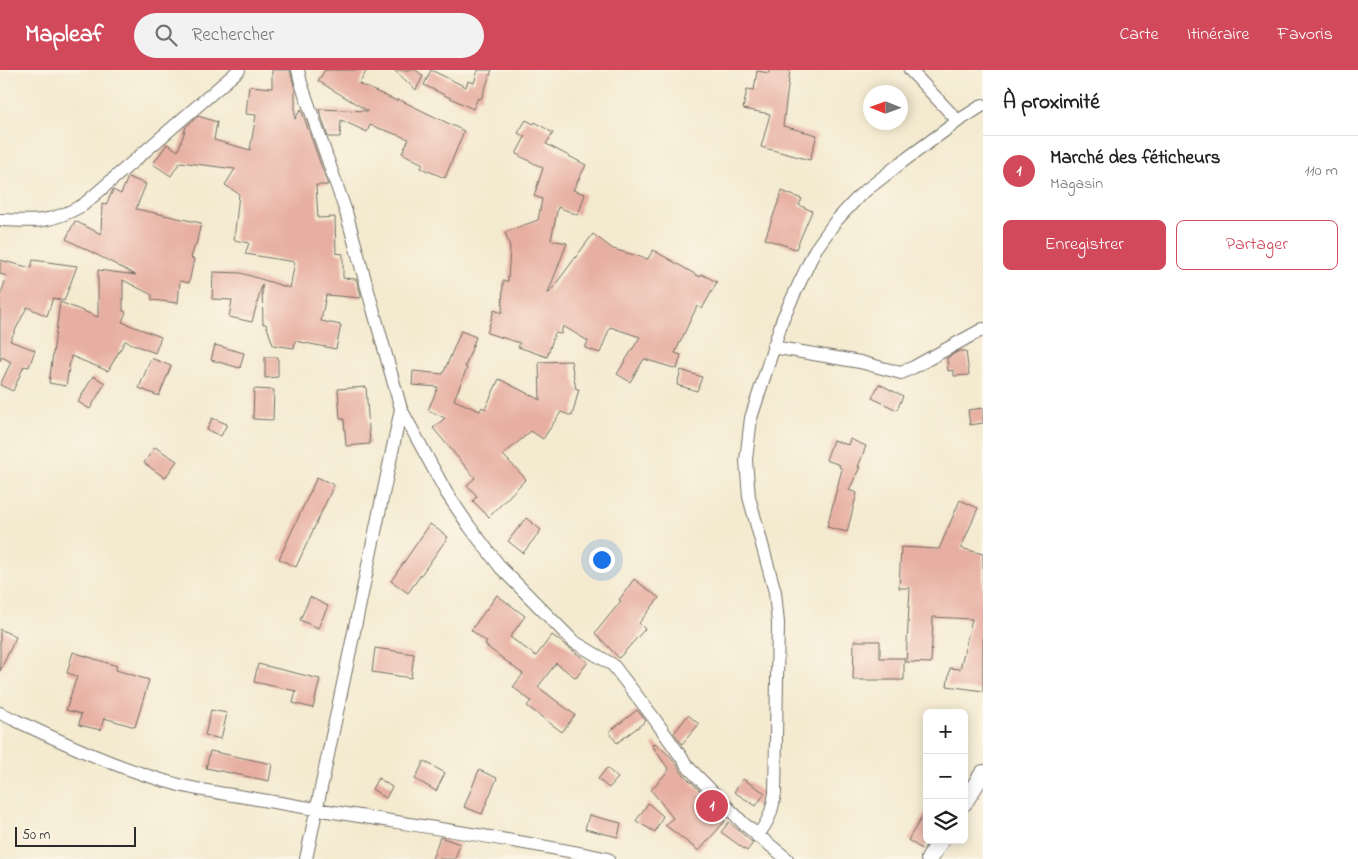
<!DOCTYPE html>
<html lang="fr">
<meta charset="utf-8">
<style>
body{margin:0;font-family:"Indie Flower",sans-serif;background:#f2f2f2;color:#202124}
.controls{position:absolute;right:15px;bottom:15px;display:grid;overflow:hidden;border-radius:8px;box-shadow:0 2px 12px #0003}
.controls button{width:45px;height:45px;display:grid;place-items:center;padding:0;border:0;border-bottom:1px solid #e0e0e0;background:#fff;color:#202124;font:25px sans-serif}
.compass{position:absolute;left:863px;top:15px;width:45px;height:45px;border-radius:50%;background:#fff;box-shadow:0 2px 12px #0003;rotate:271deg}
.scale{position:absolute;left:15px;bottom:12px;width:121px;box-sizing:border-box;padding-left:5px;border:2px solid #2b2b2b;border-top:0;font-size:14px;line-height:18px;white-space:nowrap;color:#2b2b2b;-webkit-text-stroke:4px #fcf5e5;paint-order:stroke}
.you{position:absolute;left:601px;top:489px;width:18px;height:18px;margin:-12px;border:4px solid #fff;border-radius:50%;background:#1a73e8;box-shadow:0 0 0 8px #1a73e833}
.badge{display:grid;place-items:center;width:32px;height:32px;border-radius:50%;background:#d1495b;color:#fff;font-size:16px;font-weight:700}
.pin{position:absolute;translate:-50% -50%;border:2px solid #fff;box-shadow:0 1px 5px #0006}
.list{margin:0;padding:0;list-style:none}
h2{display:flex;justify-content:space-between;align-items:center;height:65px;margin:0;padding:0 20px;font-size:21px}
h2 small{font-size:16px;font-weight:400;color:#757577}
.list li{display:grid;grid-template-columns:32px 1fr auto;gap:15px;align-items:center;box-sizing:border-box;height:70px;padding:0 20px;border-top:1px solid #e0e0e0}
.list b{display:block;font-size:19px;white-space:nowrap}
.list p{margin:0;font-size:16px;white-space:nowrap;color:#757577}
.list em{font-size:16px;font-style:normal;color:#757577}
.actions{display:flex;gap:10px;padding:15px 20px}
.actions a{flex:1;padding:11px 0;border:1px solid #d1495b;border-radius:8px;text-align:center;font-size:18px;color:#d1495b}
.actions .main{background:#d1495b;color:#fff}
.icon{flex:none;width:28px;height:28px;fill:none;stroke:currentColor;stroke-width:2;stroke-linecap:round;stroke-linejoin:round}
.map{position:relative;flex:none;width:983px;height:789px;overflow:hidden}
header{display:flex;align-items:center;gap:30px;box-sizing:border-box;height:70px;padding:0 25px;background:#d1495b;color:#fff}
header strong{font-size:24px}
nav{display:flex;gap:28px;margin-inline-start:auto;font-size:18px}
.search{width:350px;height:45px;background:#f2f2f2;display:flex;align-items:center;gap:12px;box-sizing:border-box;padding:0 18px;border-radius:28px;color:#757577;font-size:19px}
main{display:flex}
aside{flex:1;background:#fff}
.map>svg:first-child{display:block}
</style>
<header>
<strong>Mapleaf</strong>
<div class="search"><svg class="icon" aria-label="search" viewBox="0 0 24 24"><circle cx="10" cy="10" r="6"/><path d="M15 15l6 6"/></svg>Rechercher</div>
<nav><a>Carte</a><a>Itinéraire</a><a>Favoris</a></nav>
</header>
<main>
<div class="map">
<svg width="983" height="789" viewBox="0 0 983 789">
<rect width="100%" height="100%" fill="#fcf5e5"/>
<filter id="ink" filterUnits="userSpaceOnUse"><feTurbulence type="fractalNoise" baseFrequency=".02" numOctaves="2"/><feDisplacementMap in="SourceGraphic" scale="10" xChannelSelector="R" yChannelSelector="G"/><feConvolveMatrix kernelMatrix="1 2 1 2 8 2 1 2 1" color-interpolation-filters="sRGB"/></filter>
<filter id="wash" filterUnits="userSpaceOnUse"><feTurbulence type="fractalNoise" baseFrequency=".0096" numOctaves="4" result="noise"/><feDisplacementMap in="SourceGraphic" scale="20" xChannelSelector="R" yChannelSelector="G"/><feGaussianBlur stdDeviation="1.12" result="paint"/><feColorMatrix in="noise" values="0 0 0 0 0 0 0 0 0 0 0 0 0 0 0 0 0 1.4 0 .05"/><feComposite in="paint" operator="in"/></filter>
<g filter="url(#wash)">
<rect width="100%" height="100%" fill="#f4ead0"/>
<g id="blocks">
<path fill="#e7afa2" d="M272,0H290L295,20V49L301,39L328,115H316L318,148L335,147L336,183L343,184V208L356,209L361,225V228L326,225L321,251L341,255L336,279L295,271L294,278L273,275L266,254H263L262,215L252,252L229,247L232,230L212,229L213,202L241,203L290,218L295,192L245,184L249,173L234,170L239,124L225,115L235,99L180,92L171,106L153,94L167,74L178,81L186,57L198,46L217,52L214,70L250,80L256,45L246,44L249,16L272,18Z
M325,0H367L359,14L397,31L398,29L464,61L445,108L421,98L423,94L402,83L409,69L370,55L367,62L341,50L340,67H328L319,39L368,41L318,11Z
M394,0H416L423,6L416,20Z
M431,0L466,17L468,11L474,13L478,0H492L481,29L478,28L473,39L424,15Z
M769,0H790L783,56L817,65L810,90L761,77L770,44L743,39L747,19L754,20L757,1L769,3Z
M526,50L534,54L535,52L553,63L546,74L586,95L573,120L585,124L578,145L558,137L551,170L567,173L548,223H549L593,164L613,179L648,189L653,180L700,207L701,204L717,212L702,239L697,236L675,283L681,285L677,299L644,289L630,312L617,304L640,267L610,257L600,283L585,278L588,271L563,256L561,264L555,263L547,287L518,277L520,273L487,263L494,240L502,243L503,211H508L510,177L505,162L538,150L542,129L534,126L543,98L516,84L525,67L518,63Z
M128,107L146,114L136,139L201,153L196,175H195L191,188L194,189L189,213L180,211L178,233L152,230V225L123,210V241L126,242L122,252L161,267L155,283L125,271L108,301L71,286L66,316L49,313L60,232L98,247V200L136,205L66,169L75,151L101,164L102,134L106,135L113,120L121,124Z
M782,121L802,129L799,135L812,141L796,179L765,169Z
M0,190L31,198L33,190L77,196L64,231L53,228L47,246L27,237L10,271L35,280L29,297L24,296L13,321L0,315L11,292L2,287L0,291V226L7,206L0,204Z
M461,261L476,267L465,297L467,298L454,330L480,341L482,337L485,339L499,309L540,330L539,292L571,291L576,319H579L572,346L561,342L543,369L531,361L503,385L526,409L489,447L473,431L477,426L467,415L475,408L433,358L445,348L428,340L438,317L412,315L413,301L443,304Z
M215,275L244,283L240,298L211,290Z
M959,281H966L969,305L954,306V300L948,301L947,288Z
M265,287H278V307L265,308Z
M151,288L171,296L159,326L139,318Z
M681,300L702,307L697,321L677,315Z
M93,306L105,313L90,339L78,332Z
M879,314L903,326L897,340L872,328Z
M366,317L370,374L346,376L344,349H340L338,319Z
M254,319L274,320L273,350L253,349Z
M983,338V353L970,355L968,340Z
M212,348L227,354L221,366L207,360Z
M850,369L866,376L858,397H860L849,420L857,423L847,462L827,457L842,399L839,397L840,395L826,390L833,370L848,375Z
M155,377L177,391L165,408L144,393Z
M317,407L334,415L296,497L279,489Z
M960,430L978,438L961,478L983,484V621L947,616L950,598L960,599L972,549L933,547L931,593L906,592L910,518H899L901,477L939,479Z
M526,448L541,460L523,483L508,471Z
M430,454L448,467L408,523L391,511Z
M634,509L659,528L639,553L645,559L619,588L595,563L621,531L619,530Z
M497,525L525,546L510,567L536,586L552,565L588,592L576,608L556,593L538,617L575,645L562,662L527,636L531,631L513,617L523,604L485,575L487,572L471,560Z
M310,527L328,536L318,558L300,550Z
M0,559L16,567L0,601Z
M854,571H880V588H904V610H853Z
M375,578L414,584L411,608L372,602Z
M73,582L117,596L116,600L149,610L135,657L104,648L101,660L79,655L81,644L66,640L77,606L67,603Z
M258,594L320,609L313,638L293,633L296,621L254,612Z
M211,640L227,643L221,669L205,665Z
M637,640L646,651L617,673L609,662Z
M688,645L699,654L682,674L674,663Z
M655,673L670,686L683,704L710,731L707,735L725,751L699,781L665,755L673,748L651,720L669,700L652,675Z
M210,681L272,694L269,711L206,698Z
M424,691L445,703L436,721L415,709Z
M607,698L618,708L609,718L598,709Z
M479,700L497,708L482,744L464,737Z
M378,708L392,717L386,728L372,719Z
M743,709L765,723L756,736L734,722Z
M648,733L663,746L655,762L636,751Z
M927,739V774L923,780L908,770Z
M589,745L621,753L618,767L585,759Z
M729,752L753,773L747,781L721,762Z
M440,767L460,774L455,789H432Z"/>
</g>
</g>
<g filter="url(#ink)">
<use href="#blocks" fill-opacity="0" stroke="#716e65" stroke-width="1"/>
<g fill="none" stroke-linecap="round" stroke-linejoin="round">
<g stroke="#716e65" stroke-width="14">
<path id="minor" d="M298,0L301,13L346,142L401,339L446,422L469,456L501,498L573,571L613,595L653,647L689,698L744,754L787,789
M910,0L958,51
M0,150C36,152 51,153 83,135L239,0
M773,277L860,292L901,303L914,297L983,259
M0,643C60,671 119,700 183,716C214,723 248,727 280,733C389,752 500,766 608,789
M757,766C769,751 772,742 775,723L778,553L775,522L749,427L746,390L751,348L783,248L815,180L835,152L860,125L902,92L958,51L983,35
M306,789L401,339"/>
</g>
<g stroke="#716e65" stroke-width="18">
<path id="tertiary" d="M964,733L983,703
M929,789L941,770"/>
</g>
<use href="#minor" stroke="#fff" stroke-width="12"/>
<use href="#tertiary" stroke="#fff" stroke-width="16"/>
</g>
</g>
</svg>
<div class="controls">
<button>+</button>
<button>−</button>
<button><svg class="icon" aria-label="layers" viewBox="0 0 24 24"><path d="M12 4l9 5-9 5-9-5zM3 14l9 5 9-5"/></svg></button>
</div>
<svg class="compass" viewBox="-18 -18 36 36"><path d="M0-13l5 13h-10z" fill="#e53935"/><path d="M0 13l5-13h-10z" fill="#757577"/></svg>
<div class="scale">50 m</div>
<div class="you"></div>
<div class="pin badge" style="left:712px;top:736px">1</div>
</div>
<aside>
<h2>À proximité<small></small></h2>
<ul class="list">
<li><span class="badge">1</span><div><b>Marché des féticheurs</b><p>Magasin</p></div><em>110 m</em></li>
</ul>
<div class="actions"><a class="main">Enregistrer</a><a>Partager</a></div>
</aside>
</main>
